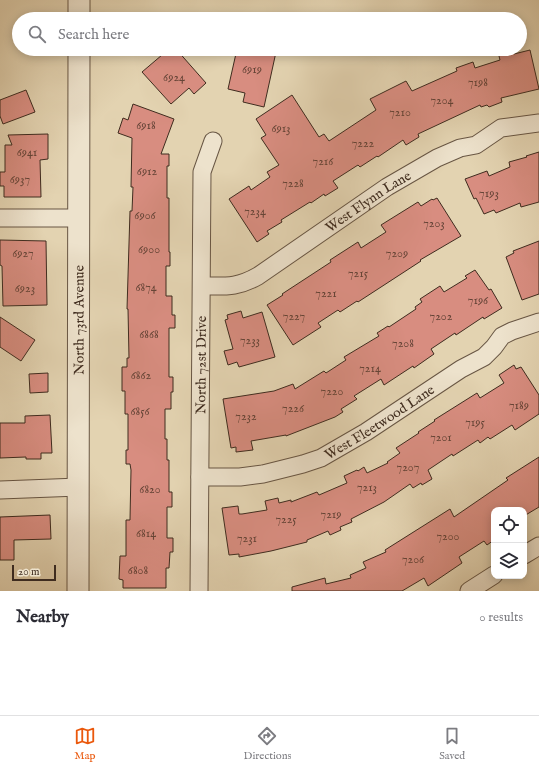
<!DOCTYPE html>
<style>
body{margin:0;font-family:"IM FELL English",serif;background:#f2f2f3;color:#2b2b33}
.controls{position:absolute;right:12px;bottom:12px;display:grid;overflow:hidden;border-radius:8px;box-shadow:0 2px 10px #0003}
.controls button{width:36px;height:36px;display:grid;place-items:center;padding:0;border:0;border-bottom:1px solid #e1e1e2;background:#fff;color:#2b2b33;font:20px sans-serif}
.scale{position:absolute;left:12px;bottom:10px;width:44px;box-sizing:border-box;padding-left:4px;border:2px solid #3f2c1f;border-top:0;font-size:11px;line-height:14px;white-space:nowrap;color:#3f2c1f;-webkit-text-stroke:3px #ede2cc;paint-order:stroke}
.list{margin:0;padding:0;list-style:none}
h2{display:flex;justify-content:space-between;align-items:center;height:52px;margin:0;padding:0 16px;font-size:17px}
h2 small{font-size:13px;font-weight:400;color:#7c7c81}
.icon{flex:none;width:22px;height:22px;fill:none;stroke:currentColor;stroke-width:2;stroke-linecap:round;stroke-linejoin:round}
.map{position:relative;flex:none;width:539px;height:591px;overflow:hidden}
.search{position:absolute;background:#fff;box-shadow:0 2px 10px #0003;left:12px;right:12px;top:12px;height:44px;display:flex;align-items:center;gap:10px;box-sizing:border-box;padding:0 14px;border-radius:22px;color:#7c7c81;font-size:15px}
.sheet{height:124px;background:#fff}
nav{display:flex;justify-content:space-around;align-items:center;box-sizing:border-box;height:56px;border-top:1px solid #e1e1e2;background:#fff;font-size:11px;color:#7c7c81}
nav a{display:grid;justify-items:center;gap:2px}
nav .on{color:#ea580c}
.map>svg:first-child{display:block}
</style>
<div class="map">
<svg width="539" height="591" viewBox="0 0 539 591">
<rect width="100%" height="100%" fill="#e3d3b1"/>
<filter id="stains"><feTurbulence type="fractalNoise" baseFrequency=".005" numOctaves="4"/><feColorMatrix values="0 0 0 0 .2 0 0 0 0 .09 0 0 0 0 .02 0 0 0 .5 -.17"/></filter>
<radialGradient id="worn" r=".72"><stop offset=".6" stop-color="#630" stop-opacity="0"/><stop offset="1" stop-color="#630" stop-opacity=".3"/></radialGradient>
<path fill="#d88d80" stroke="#3f2c1f" d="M169,49H176L206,83L194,94L189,88L171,104L142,72Z
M237,49H264L276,52L264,107L243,102L245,93L228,89Z
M513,49L514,54L530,50L539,89L501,98L502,102L489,107L487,105L481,107L480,105L418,134L419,137L406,145L403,140L378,157L377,156L360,167L358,165L333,181L338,188L325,196L324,194L311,203L310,202L281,220L282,222L267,231L269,234L257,242L229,199L249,186L251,190L270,177L267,172L279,165L261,138L266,135L256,119L292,95L319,137L324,134L329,141L376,110L370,99L406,81L412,91L457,71L456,68L473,62L475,68L500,60L498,52Z
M26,90L35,112L3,124L0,116V100Z
M133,104L174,119L161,154H169V166H167V198H169V252H170V266H166V296H172V315H175V328H169V377H173V392H171V409H165V439H167V460H169V492H172V507H167V538H173V552H170L169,568H166V588H123V580L119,579L120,556H126V520H130L131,470L130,464H126V450H128V414H125V391H122V367H127V358H129L128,309H127L130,211H132L133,187H131L132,138L118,133L123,118L128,120Z
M48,134V159L40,160L41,197H4V186H0V172H5V145H12L8,135Z
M539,152V202L521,207L520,203L496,213L494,210L484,214L476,198L474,199L465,179L487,171L489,176L510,167L509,162L527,157L526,156Z
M437,198L461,236L420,260L421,261L358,302L357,301L340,312L338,310L318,323L321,327L293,345L267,305L283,295L282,294L331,262L330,260L358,242L361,248L386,232L381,225L418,202L421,206L432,199L433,200Z
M0,240L46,241L47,305L3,306L2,266L0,265Z
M539,241V294L522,300L506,257L514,253L513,251Z
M475,270L489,290L491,289L502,308L484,319L483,317L456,335L455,333L431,349L434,354L414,368L413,366L384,385L381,379L354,396L357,399L341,409L343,412L335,417L286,436V435L251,441L253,450L236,452V447L231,448L223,399L274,391L293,384L295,389L324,371L326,373L346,360L344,357L379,336L377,333L388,326L389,327L416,309L415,307L422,302L420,299L440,286L444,292L467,278L465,276Z
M241,311L243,318L262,312L275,357L239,367L237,362L228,365L224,351L233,349L225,320L228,319L227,315Z
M0,317L35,340L21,361L0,347Z
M514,365L516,369L521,367L539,395V414L515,430L512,425L490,439L488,437L480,443L478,440L453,456L452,454L428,470L432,479L422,485L421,483L413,488L410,484L384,502L351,519L352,522L340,527L341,530L330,535L328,531L307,540V542L271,551L239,557V554L229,555L222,508L238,506L239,514H242L267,510L265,501L278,498L279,503L291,500V502L317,492L319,495L347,483L344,476L357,470L358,471L364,467L367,473L388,463L387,462L400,453L396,448L419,433L418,432L435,421L434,420L477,393L480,398L504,383L499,375Z
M48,373V392L30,393L29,374Z
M50,415L52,453H41V459H26V457L0,458V423H25V416Z
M539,457V507L524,516V510H494V540L487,545L484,541L459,557L462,563L428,586L424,578L402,591H292V587L325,578L326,584L351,578L350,575L366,568L363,562L386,552L385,550L450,509L454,517L508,480L506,478Z
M50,515L51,539L14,540V560H0V517Z"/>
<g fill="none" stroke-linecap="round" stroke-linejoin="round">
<g stroke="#685644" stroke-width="19">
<g id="minor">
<path d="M0,218H79"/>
<path id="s1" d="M202,286C225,286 237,288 258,276L387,187L437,158L460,148L476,145L501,128L539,123"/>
<path id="s2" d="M200,477H240L263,474L303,464L321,458L366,432L461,369L484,357L494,347L502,336L512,331L539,322"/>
<path d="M0,490L79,487"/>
<path d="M524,555L539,546"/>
<path id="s3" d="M199,591L202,172L213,141"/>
<path d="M469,591L494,575"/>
</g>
</g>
<g stroke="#685644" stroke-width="23">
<g id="tertiary">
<path d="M79,19V0"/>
<path id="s4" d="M78,591L79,49"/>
</g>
</g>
<use href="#minor" stroke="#ede2cc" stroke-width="17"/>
<use href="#tertiary" stroke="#ede2cc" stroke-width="21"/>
</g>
<g text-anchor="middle" stroke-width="3.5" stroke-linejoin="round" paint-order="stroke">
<g font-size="12" fill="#654437">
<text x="252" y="73">6919</text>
<text x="174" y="81">6924</text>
<text x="478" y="86">7198</text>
<text x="442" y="104">7204</text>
<text x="400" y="116">7210</text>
<text x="146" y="129">6918</text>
<text x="281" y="132">6913</text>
<text x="363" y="147">7222</text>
<text x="27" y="156">6941</text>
<text x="323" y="165">7216</text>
<text x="147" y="175">6912</text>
<text x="20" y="183">6937</text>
<text x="293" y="187">7228</text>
<text x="489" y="197">7193</text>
<text x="255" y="215">7234</text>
<text x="145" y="219">6906</text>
<text x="434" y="227">7203</text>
<text x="149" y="253">6900</text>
<text x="23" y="257">6927</text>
<text x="397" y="257">7209</text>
<text x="358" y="277">7215</text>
<text x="146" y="291">6874</text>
<text x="25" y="292">6923</text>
<text x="326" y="297">7221</text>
<text x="478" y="304">7196</text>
<text x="294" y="320">7227</text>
<text x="441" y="320">7202</text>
<text x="149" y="338">6868</text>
<text x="250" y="344">7233</text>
<text x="403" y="347">7208</text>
<text x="370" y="372">7214</text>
<text x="141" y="379">6862</text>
<text x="332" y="395">7220</text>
<text x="519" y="409">7189</text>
<text x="293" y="412">7226</text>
<text x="140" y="415">6856</text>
<text x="246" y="420">7232</text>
<text x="475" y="426">7195</text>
<text x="441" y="441">7201</text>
<text x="408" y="471">7207</text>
<text x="367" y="491">7213</text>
<text x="150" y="493">6820</text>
<text x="331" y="518">7219</text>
<text x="286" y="523">7225</text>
<text x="146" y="537">6814</text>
<text x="448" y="540">7200</text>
<text x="247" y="542">7231</text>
<text x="413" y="563">7206</text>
<text x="138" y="574">6808</text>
</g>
<g font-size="14" fill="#3f2c1f" stroke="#ede2cc">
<text dy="5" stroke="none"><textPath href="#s1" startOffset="191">West Flynn Lane</textPath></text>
<text dy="5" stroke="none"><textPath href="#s4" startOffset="271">North 73rd Avenue</textPath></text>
<text dy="5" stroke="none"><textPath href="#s3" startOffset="226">North 72st Drive</textPath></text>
<text dy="5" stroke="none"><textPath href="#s2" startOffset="192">West Fleetwood Lane</textPath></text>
</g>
</g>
<rect width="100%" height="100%" filter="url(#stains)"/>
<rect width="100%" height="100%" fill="url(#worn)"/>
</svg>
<div class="controls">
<button><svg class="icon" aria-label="locate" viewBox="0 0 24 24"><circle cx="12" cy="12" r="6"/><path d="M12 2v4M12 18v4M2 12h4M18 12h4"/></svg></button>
<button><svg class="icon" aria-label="layers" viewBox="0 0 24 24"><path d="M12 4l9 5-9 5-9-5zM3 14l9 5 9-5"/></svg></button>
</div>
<div class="scale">20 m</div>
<div class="search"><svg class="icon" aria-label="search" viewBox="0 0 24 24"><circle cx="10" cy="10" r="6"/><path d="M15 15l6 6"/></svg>Search here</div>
</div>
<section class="sheet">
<h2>Nearby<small>0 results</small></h2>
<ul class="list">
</ul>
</section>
<nav>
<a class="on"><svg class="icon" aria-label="map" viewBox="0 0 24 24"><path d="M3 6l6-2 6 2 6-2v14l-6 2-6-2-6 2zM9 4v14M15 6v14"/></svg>Map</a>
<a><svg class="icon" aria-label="directions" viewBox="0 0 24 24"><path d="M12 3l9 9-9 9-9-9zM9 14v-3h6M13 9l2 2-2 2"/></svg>Directions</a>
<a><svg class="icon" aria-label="saved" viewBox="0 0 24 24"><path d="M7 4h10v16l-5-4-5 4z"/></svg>Saved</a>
</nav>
